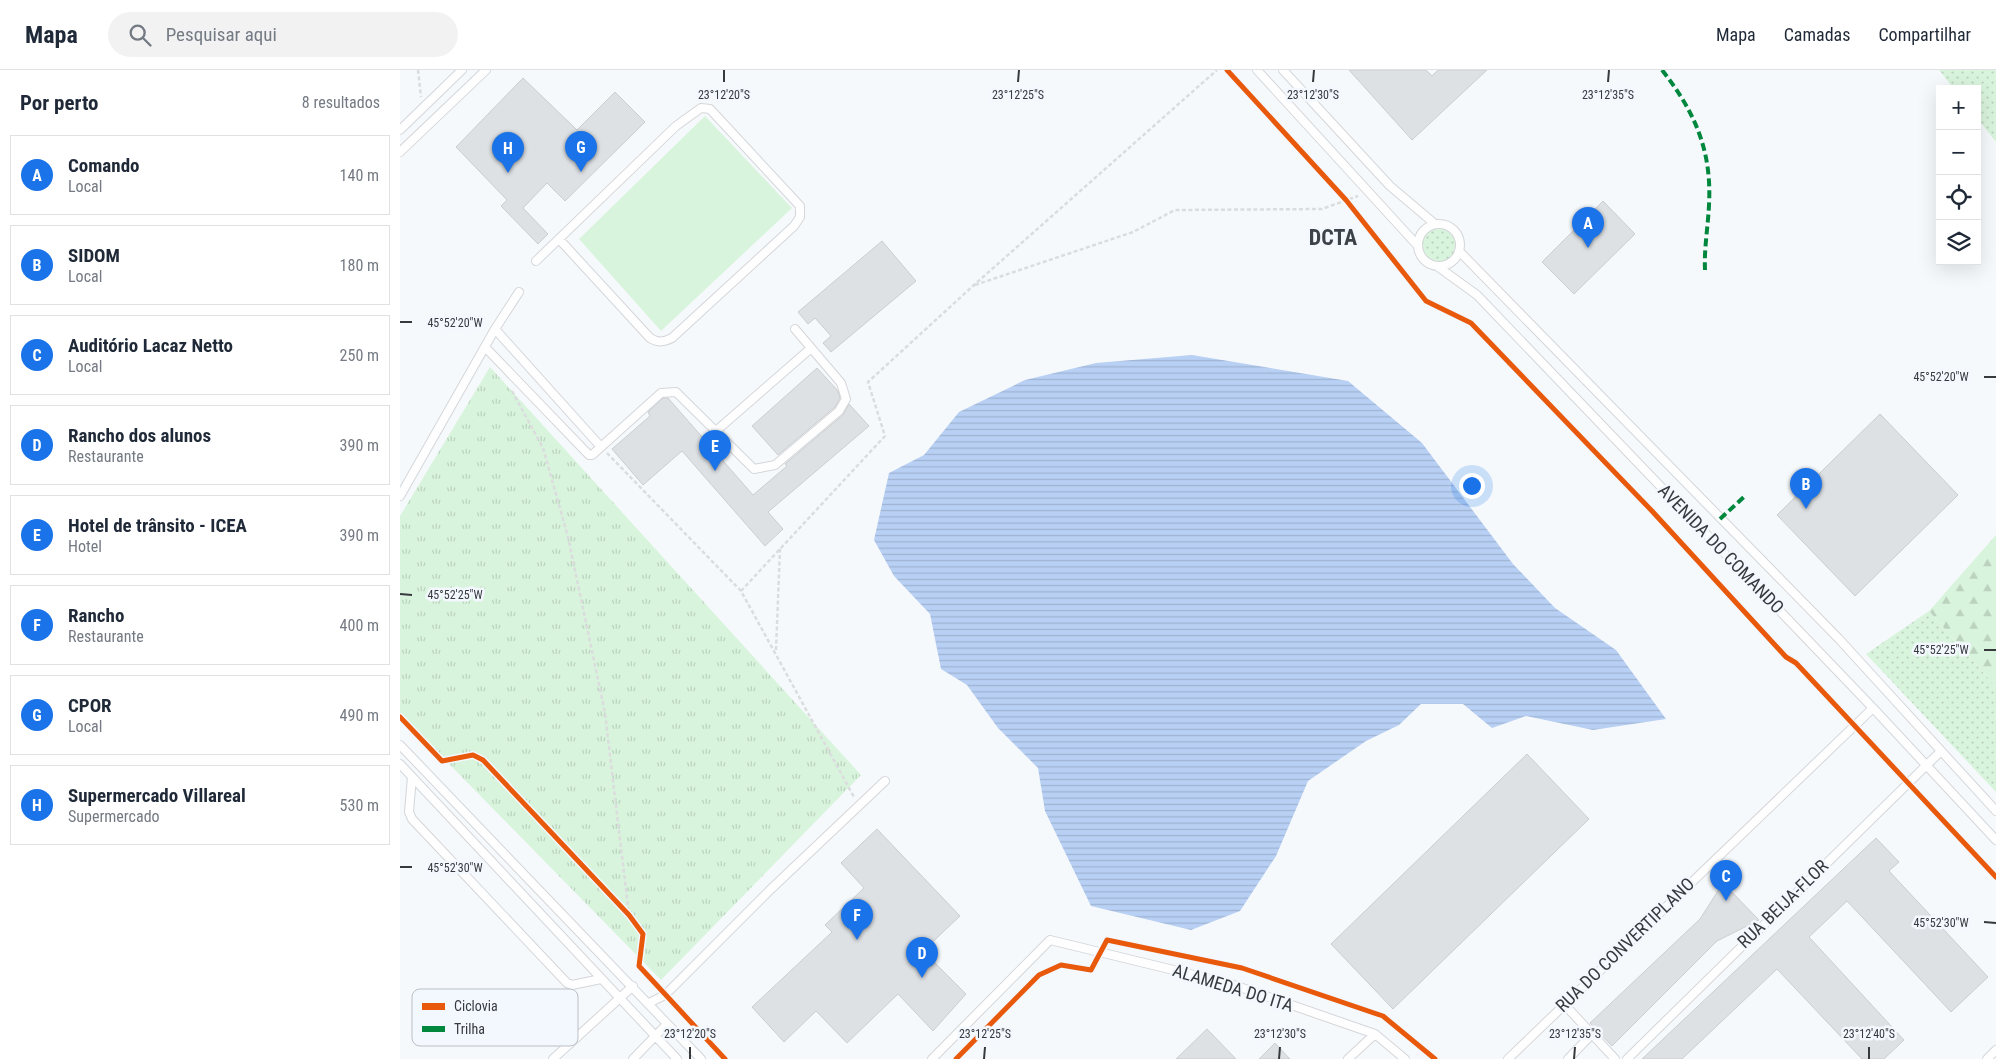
<!DOCTYPE html>
<html lang="pt">
<meta charset="utf-8">
<style>
body{margin:0;font-family:"Roboto Condensed",sans-serif;background:#f2f2f3;color:#1f2937}
.controls{position:absolute;right:15px;top:15px;display:grid;overflow:hidden;border-radius:0px;box-shadow:0 5px 20px #0002}
.controls button{width:45px;height:45px;display:grid;place-items:center;padding:0;border:0;border-bottom:1px solid #e0e1e3;background:#fff;color:#1f2937;font:25px sans-serif}
.you{position:absolute;left:1071px;top:415px;width:18px;height:18px;margin:-12px;border:4px solid #fff;border-radius:50%;background:#1a73e8;box-shadow:0 0 0 8px #1a73e833}
.badge{display:grid;place-items:center;width:32px;height:32px;border-radius:50%;background:#1a73e8;color:#fff;font-size:16px;font-weight:700}
.pin{position:absolute;translate:-50% -41px;filter:drop-shadow(0 1px 2px #0008)}
.pin::after{content:'';position:absolute;top:26px;width:18px;height:15px;background:inherit;clip-path:polygon(0 0,100% 0,50% 100%)}
.list{margin:0;padding:0;list-style:none}
h2{display:flex;justify-content:space-between;align-items:center;height:65px;margin:0;padding:0 20px;font-size:21px}
h2 small{font-size:16px;font-weight:400;color:#747a83}
.list li{display:grid;grid-template-columns:32px 1fr auto;gap:15px;align-items:center;box-sizing:border-box;height:80px;margin:0 10px 10px;padding:0 10px;border:1px solid #e0e1e3;border-radius:0px}
.list b{display:block;font-size:19px;white-space:nowrap}
.list p{margin:0;font-size:16px;white-space:nowrap;color:#747a83}
.list em{font-size:16px;font-style:normal;color:#747a83}
.icon{flex:none;width:28px;height:28px;fill:none;stroke:currentColor;stroke-width:2;stroke-linecap:round;stroke-linejoin:round}
.map{position:relative;flex:none;width:1596px;height:989px;overflow:hidden}
header{display:flex;align-items:center;gap:30px;box-sizing:border-box;height:70px;padding:0 25px;background:#fff;border-bottom:1px solid #e0e1e3}
header strong{font-size:24px}
nav{display:flex;gap:28px;margin-inline-start:auto;font-size:18px}
.search{width:350px;height:45px;background:#f2f2f3;display:flex;align-items:center;gap:12px;box-sizing:border-box;padding:0 18px;border-radius:28px;color:#747a83;font-size:19px}
main{display:flex}
aside{flex:1;background:#fff}
.map>svg:first-child{display:block}
</style>
<header>
<strong>Mapa</strong>
<div class="search"><svg class="icon" aria-label="search" viewBox="0 0 24 24"><circle cx="10" cy="10" r="6"/><path d="M15 15l6 6"/></svg>Pesquisar aqui</div>
<nav><a>Mapa</a><a>Camadas</a><a>Compartilhar</a></nav>
</header>
<main>
<aside>
<h2>Por perto<small>8 resultados</small></h2>
<ul class="list">
<li><span class="badge">A</span><div><b>Comando</b><p>Local</p></div><em>140 m</em></li>
<li><span class="badge">B</span><div><b>SIDOM</b><p>Local</p></div><em>180 m</em></li>
<li><span class="badge">C</span><div><b>Auditório Lacaz Netto</b><p>Local</p></div><em>250 m</em></li>
<li><span class="badge">D</span><div><b>Rancho dos alunos</b><p>Restaurante</p></div><em>390 m</em></li>
<li><span class="badge">E</span><div><b>Hotel de trânsito - ICEA</b><p>Hotel</p></div><em>390 m</em></li>
<li><span class="badge">F</span><div><b>Rancho</b><p>Restaurante</p></div><em>400 m</em></li>
<li><span class="badge">G</span><div><b>CPOR</b><p>Local</p></div><em>490 m</em></li>
<li><span class="badge">H</span><div><b>Supermercado Villareal</b><p>Supermercado</p></div><em>530 m</em></li>
</ul>
</aside>
<div class="map">
<svg width="1596" height="989" viewBox="0 0 1596 989">
<defs>
<pattern id="grass-dots" width="8" height="8" patternUnits="userSpaceOnUse" patternTransform="scale(1.25)"><rect width="8" height="8" fill="#d9f4dd"/><path d="M2 2h.1M6 6h.1" fill="none" stroke="#bbd2bf" stroke-width="1.8" stroke-linecap="round"/></pattern>
<pattern id="forest-firs" width="22" height="20" patternUnits="userSpaceOnUse" patternTransform="scale(1.25)"><rect width="22" height="20" fill="#d9f4dd"/><path d="M5 1l3.5 6h-7zM16 11l3.5 6h-7z" fill="#bbd2bf"/></pattern>
<pattern id="park-tufts" width="24" height="20" patternUnits="userSpaceOnUse" patternTransform="scale(1.25)"><rect width="24" height="20" fill="#d9f4dd"/><path d="M3 7l-1-3M5 7V3M7 7l1-3M15 17l-1-3M17 17v-4M19 17l1-3" fill="none" stroke="#bbd2bf"/></pattern>
<pattern id="water-rules" width="6" height="5" patternUnits="userSpaceOnUse" patternTransform="scale(1.25)"><rect width="6" height="5" fill="#b8d0f4"/><path d="M0 2.5h6" fill="none" stroke="#9fb3d2"/></pattern>
</defs>
<rect width="100%" height="100%" fill="#f6f9fc"/>
<path fill="url(#grass-dots)" d="M1539,0H1596V72L1577,48V19H1554Z
M1021 175a18 18 0 1 1 36 0a18 18 0 1 1-36 0Z
M1529,541L1596,617V722L1466,584Z"/>
<path fill="url(#forest-firs)" d="M1596,465V617L1529,541Z"/>
<path fill="url(#park-tufts)" d="M90,297L461,705L261,910L0,644V446Z"/>
<path fill="#d9f4dd" d="M305,46L392,138L261,261L179,169Z"/>
<path fill="url(#water-rules)" d="M792,285L948,311L1022,373L1113,494L1155,538L1216,580L1266,649L1193,660L1126,646L1092,658L1063,634H1021L999,655L966,671L908,711L876,786L840,841L791,860L691,836L645,741L638,698L598,658L567,615L541,599L530,544L494,506L474,470L489,403L524,385L559,342L625,310L696,293Z"/>
<path fill="#dee1e4" stroke="#cbcdcf" d="M949,0H1026L1032,6L1038,0H1087L1012,70Z
M123,8L177,60L215,22L245,52L165,131L147,113L123,138L148,164L138,174L101,136L107,130L56,77Z
M1203,131L1235,164L1174,224L1142,192Z
M482,171L516,211L431,282L423,273L431,266L415,248L408,254L398,242Z
M417,298L438,321L440,328L435,337L378,385L352,356Z
M263,328H268L353,425L387,396L385,394L443,345L449,334L469,356L368,442L383,459L365,476L282,381L243,415L212,379L250,346L248,342Z
M1480,344L1558,425L1455,526L1377,445Z
M1127,684L1189,749L993,939L931,874Z
M477,759L560,846L523,881L566,924L533,961L498,924L447,973L416,941L384,972L352,937L432,862L425,855L464,818L441,793Z
M1476,768L1499,792L1489,801L1588,907L1551,942L1447,831L1409,867L1504,970L1484,989H1462L1377,899L1282,989H1242Z
M1323,813L1359,850L1317,871L1212,976L1190,953L1300,849Z
M807,959L836,989H776Z
M875,973L890,989H859Z"/>
<g fill="none" stroke-linecap="round" stroke-linejoin="round">
<g stroke="#d4d6d9" stroke-width="10">
<path id="lane" d="M857,0L1018,176
M883,0L990,116L1035,154
M0,60L62,0
M0,82L86,0
M1018 175a21 21 0 1 1 42 0a21 21 0 1 1-42 0Z
M1059,181L1439,569L1596,741
M136,191L276,56L301,38L310,39L400,136V147L394,156L272,268C264,272 258,273 250,268L159,169
M1037,196L1077,225L1473,638L1596,770
M95,259L201,377
M85,277L189,385H192L261,323L276,322L354,399L375,395L439,341L446,329L441,313L395,259
M316,361L410,279
M0,426L95,259L119,222
M0,675L301,989
M0,694L277,989
M12,707L9,742L12,749L167,913L172,915L201,909
M249,933L265,925L371,819L485,711
M1164,934L1215,989
M153,989L233,916
M233,989L267,954
M532,989L650,870L831,914L975,964L1005,989
M948,989L975,964
M1108,989L1473,638
M1168,989L1192,964
M1227,989L1541,681
M1587,989L1596,980"/>
</g>
<path stroke="#dbdcdd" stroke-width="2.5" stroke-dasharray="4 2.5" stroke-linecap="butt" d="M18,0L21,27
M575,215L733,162L775,140L922,139L958,126
M112,321L143,378L168,467L205,643L229,845
M207,383L341,521L454,727
M341,521L485,366L468,312L574,215L817,0
M376,580L380,479"/>
<use href="#lane" stroke="#fefeff" stroke-width="8"/>
<path stroke="#00873e" stroke-width="4" stroke-dasharray="8 4" stroke-linecap="butt" d="M1262,0C1295,42 1312,81 1309,135C1308,157 1304,178 1305,200
M1320,449L1345,426"/>
<g stroke="#f3f8ff" stroke-width="8">
<path id="cycleway" d="M827,0L946,130L1026,231L1071,253L1252,441L1386,587L1396,593L1596,807
M0,647L42,691L73,685L83,690L229,845L243,864L239,896L325,989
M556,989L639,905L661,895L691,900L707,870L842,898L983,946L1035,989"/>
</g>
<use href="#cycleway" stroke="#e8590c" stroke-width="5"/>
</g>
<path fill="none" stroke="#373a3d" stroke-width="2" d="M324,12V0M618,12L619,0M913,12L914,0M1208,12L1209,0M0,252H12M1584,307H1596M0,524L12,525M1584,580H1596M0,797H12M1584,852L1596,853M290,989V977M584,989L585,977M879,989L880,977M1174,989L1175,977M1469,989V977"/>
<g text-anchor="middle" stroke-width="5" stroke-linejoin="round" paint-order="stroke">
<g font-size="18" fill="#373a3d" stroke="#f3f8ff">
<text transform="translate(1321 479) rotate(46)" y="6">AVENIDA DO COMANDO</text>
<text transform="translate(1383 834) rotate(-44)" y="6">RUA BEIJA-FLOR</text>
<text transform="translate(1225 875) rotate(-44)" y="6">RUA DO CONVERTIPLANO</text>
<text transform="translate(833 918) rotate(17)" y="6">ALAMEDA DO ITA</text>
</g>
<g font-size="22" font-weight="bold" fill="#3d4248" stroke="#f3f8ff">
<text x="933" y="175">DCTA</text>
</g>
</g>
<rect x="12" y="919" width="166" height="57" rx="8" fill="#f3f8ff" stroke="#bbbfc5" stroke-width="1"/>
<rect x="22" y="933" width="23" height="7" fill="#e8590c"/>
<rect x="22" y="956" width="23" height="6" fill="#00873e"/>
<g font-size="14" fill="#373a3d">
<text x="54" y="941">Ciclovia</text>
<text x="54" y="964">Trilha</text>
</g>
<g font-size="12" text-anchor="middle" fill="#373a3d" stroke="#f3f8ff" stroke-width="5" stroke-linejoin="round" paint-order="stroke">
<text x="324" y="29">23°12'20"S</text>
<text x="618" y="29">23°12'25"S</text>
<text x="913" y="29">23°12'30"S</text>
<text x="1208" y="29">23°12'35"S</text>
<text x="55" y="257">45°52'20"W</text>
<text x="1541" y="311">45°52'20"W</text>
<text x="55" y="529">45°52'25"W</text>
<text x="1541" y="584">45°52'25"W</text>
<text x="55" y="802">45°52'30"W</text>
<text x="1541" y="857">45°52'30"W</text>
<text x="290" y="968">23°12'20"S</text>
<text x="585" y="968">23°12'25"S</text>
<text x="880" y="968">23°12'30"S</text>
<text x="1175" y="968">23°12'35"S</text>
<text x="1469" y="968">23°12'40"S</text>
</g>
</svg>
<div class="controls">
<button>+</button>
<button>−</button>
<button><svg class="icon" aria-label="locate" viewBox="0 0 24 24"><circle cx="12" cy="12" r="6"/><path d="M12 2v4M12 18v4M2 12h4M18 12h4"/></svg></button>
<button><svg class="icon" aria-label="layers" viewBox="0 0 24 24"><path d="M12 4l9 5-9 5-9-5zM3 14l9 5 9-5"/></svg></button>
</div>
<div class="you"></div>
<div class="pin badge" style="left:1188px;top:178px">A</div>
<div class="pin badge" style="left:1406px;top:439px">B</div>
<div class="pin badge" style="left:1326px;top:831px">C</div>
<div class="pin badge" style="left:522px;top:908px">D</div>
<div class="pin badge" style="left:315px;top:401px">E</div>
<div class="pin badge" style="left:457px;top:870px">F</div>
<div class="pin badge" style="left:181px;top:102px">G</div>
<div class="pin badge" style="left:108px;top:103px">H</div>
</div>
</main>
